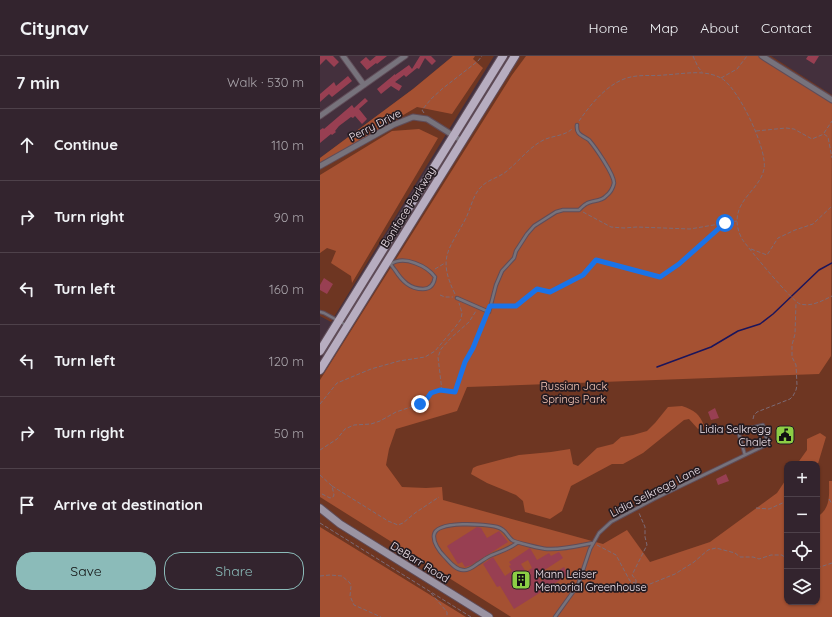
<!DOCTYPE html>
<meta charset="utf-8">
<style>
body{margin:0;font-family:Quicksand,sans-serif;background:#3b2c36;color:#f1f3f6}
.controls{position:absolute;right:12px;bottom:12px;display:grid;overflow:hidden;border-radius:8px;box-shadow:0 1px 3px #0004}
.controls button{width:36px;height:36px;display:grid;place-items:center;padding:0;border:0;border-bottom:1px solid #4e414a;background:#33242e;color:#f1f3f6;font:20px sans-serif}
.stop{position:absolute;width:12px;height:12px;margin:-9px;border:3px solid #1a73e8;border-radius:50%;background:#fff}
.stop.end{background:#1a73e8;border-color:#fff;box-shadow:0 1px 4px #0008}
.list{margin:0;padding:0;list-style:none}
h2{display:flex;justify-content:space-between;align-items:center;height:52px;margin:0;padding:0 16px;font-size:17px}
h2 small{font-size:13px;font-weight:400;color:#a9a4aa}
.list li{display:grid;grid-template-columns:26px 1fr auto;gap:12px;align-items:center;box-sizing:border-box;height:72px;padding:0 16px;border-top:1px solid #4e414a}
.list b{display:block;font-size:15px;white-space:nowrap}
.list em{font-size:13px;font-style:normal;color:#a9a4aa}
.actions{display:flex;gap:8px;padding:12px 16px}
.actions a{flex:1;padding:9px 0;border:1px solid #8bbbb9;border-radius:16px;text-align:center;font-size:14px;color:#8bbbb9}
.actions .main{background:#8bbbb9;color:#111}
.icon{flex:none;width:22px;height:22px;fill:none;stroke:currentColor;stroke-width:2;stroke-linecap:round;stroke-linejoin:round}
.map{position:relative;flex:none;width:512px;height:561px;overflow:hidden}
header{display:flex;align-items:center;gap:24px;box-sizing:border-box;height:56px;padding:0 20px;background:#33242e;border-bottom:1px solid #4e414a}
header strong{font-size:19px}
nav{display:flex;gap:22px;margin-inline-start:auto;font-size:14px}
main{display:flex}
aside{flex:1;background:#33242e}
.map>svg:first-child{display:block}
</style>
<header>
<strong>Citynav</strong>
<nav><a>Home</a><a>Map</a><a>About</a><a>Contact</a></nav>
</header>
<main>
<aside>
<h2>7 min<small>Walk · 530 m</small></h2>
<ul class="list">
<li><svg class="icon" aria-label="ahead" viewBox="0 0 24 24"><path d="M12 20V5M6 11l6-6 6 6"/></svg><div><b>Continue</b></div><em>110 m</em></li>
<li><svg class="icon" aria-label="right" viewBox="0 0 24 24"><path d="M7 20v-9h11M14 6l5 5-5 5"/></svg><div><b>Turn right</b></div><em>90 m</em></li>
<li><svg class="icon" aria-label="left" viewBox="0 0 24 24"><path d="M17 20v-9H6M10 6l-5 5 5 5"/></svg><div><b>Turn left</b></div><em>160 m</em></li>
<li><svg class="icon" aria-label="left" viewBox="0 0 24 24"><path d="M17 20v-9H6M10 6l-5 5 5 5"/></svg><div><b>Turn left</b></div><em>120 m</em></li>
<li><svg class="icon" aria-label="right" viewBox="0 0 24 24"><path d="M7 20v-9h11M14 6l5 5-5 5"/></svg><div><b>Turn right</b></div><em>50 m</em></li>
<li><svg class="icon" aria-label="arrive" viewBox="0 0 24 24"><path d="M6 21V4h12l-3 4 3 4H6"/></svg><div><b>Arrive at destination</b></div></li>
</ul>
<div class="actions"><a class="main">Save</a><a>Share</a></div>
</aside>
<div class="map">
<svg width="512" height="561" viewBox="0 0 512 561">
<rect width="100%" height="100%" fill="#44303d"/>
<path fill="#6e3622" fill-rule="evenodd" d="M133,0H174L11,266L0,260V102L93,33Z
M199,0H451L512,39V561H0V319ZM467,408H497V546H467Z"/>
<path fill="#a55132" d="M133,0H155L153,3L163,12L132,58L97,51L0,108V102L93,33Z
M206,0H439L512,46L511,300L499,318L147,331L137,355L76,373L69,393L66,409L82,431L106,432L122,431L123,444L283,488L307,474L330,506L390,486L457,437L467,422V546H497V461C511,452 509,440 509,425H512V561H191L0,441V324L192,19Z
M99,73L118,82L32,227L31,220L11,207L16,195L7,192L0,197V119L72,75Z
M362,350C374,354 380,358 384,370L378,373L369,363L364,364L323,397L303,408H292L251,430L242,455L230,463L205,456L203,445L196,439L167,427L151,418L153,412L157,410L199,399L231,396L250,393L253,408L258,410L277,392L293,388L301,381L313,379L327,375L335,367L348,351Z
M500,377L506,381L497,411V408H477L487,394V383Z
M0,471L146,561H0Z"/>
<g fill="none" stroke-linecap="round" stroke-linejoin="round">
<path stroke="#1b155c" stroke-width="1.5" d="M337,311L391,291L418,275L440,268L453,258L499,214L512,207"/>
</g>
<path fill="#983f52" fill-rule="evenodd" d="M0,0H13L19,6L14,11L6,3L0,9Z
M56,0H67L57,8L56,7L47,14L40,6L46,1L50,5Z
M100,0H111L116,5L112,9L105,2L99,13L97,12L86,21L84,19L75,26L82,30L79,35L71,30L61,38L57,33L75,18V19L89,9L92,13Z
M488,0H499L494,8L486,3Z
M28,20L32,25L12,41L9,38L0,46V38L14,26L16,30Z
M45,42L48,45L39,53L47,63L42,68L35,60L33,62L31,61L19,70L15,75L16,76L12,79L11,78L0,87V74L3,72L4,73L32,49L34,52Z
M4,222L13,228L7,238L0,234V229Z
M395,352L399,362L391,364L388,356Z
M467,370L468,374L471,373L473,381L470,385L460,388L458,377L461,372Z
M406,418L409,425L398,429L396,423Z
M157,471L161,472L167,482L179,475L188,486L151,509L145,511L142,506L138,508L127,490Z
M210,492L217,504L229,497L231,500L239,496L243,502L217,519L221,525L244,511L248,519L194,553L180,530L177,531L163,508L173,501L185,520L192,515L189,510L191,509L189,506ZM208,504L212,512L206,516L201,508Z"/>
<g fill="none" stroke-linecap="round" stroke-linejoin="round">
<g stroke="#604d59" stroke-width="4.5">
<path id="service" d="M69,207C72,209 73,212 75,214C82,225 90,233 103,233C111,233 114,228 115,221C107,210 84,199 71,208
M137,242L169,256L176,229L182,215L194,202L196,195L207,178L214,170L236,156L243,154H259C261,152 264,149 266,148C272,144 281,146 286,140C290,137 293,132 294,127C294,118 275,91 269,84C262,79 256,79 257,69
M0,256L4,257L26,269
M197,487C189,493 182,495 172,499C167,501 162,505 157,508C153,511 148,515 143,514C135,514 129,505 124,500C119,495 113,486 114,479C116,464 166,468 177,471C187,474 186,479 192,484C194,486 223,493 227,493C242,494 258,490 273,487
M235,561L258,529L270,493L279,477L291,466L336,442L448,388L443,369L418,375L425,399"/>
</g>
<g stroke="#604d59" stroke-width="7">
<path id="minor" d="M23,0L44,29
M442,0L512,44
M0,60L85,0
M0,110L73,69L93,61L107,63L142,85"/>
</g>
<g stroke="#604d59" stroke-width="9">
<path id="secondary" d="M0,452L20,468L169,561"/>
</g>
<g stroke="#604d59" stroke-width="10">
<path id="primary" d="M0,295L183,0
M0,314L195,0"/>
</g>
<path stroke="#7c6b76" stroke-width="1" stroke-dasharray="4 2" stroke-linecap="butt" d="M373,0L378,11L382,16
M401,22L417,13L427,0
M104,57L102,54L111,43L122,33L158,5L162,0
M259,65C273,45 292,22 317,20C326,19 335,20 344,19C363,18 384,13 401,22C418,31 448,94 444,113C440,133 417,142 417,165C417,171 419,177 422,183C429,193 472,245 480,248C491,251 502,245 512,240
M436,75L466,72L474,73L492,83L504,78L508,81L512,102
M504,77L512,65
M263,156L291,171L304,172L317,171L370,173L417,165
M431,193L447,199L458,182L475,174L493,168L512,150
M115,213L125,207
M135,238C117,201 129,194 146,162C151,152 153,138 162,130C169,123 181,121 188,114C199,105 208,93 220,86C230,79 245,81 253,72
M120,239L125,241H133
M175,249L196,250L217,233L230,236L263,219L276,204L340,221L359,208L405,167
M122,335L118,301L121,293L131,282L149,266L156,255
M0,348L17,327L51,313L79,305L105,301L115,295L136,270L141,263L142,257L139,247
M433,363L434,359L437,356L470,343L473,340L476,334L477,329L476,309L472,301V289L475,278L476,247
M0,394L17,383L25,373L34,369L51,368L60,365L76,356L100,348L106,344L111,337L119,334L135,336L145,306L153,292L167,260
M0,419L12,430L14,439L13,441L10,442L0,437
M12,430L68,465L78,469L83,467L95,457L119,441
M509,443L512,448
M436,452L449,453L467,445
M0,467L151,561
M277,489L296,499L310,525L322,530L330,528L355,518L374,506L388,494L396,492L415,497L420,501H433L439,503L451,499H462L467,503
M497,512L512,507
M0,520L10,519L22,520L30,527L31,530L30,540L34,549L61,561
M316,527V524L312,519L327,489L325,481V471L319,457
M111,537L127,556V561"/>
<use href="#service" stroke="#77737c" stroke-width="2.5"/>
<use href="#minor" stroke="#77737c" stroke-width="5"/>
<use href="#secondary" stroke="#9b94a3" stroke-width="7"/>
<use href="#primary" stroke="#b7adc0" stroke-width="8"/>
</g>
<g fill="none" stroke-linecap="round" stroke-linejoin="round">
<path stroke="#1a73e8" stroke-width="5" d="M100,348L106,344L111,337L120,334L135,336L145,306L153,292L170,250H196L217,233L230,236L263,219L276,204L340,221L359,208L405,167"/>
</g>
<defs>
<g id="civic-square" transform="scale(1)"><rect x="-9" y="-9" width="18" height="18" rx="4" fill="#8cce45" stroke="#241b21"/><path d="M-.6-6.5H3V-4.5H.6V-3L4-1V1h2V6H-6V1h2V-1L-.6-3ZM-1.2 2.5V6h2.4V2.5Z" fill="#111"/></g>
<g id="building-square" transform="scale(1)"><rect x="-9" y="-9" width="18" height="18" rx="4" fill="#8cce45" stroke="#241b21"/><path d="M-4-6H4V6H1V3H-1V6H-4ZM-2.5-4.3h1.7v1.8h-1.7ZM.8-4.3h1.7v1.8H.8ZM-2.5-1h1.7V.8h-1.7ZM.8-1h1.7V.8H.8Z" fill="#111"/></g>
</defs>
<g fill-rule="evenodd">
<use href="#civic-square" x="465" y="379"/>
<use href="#building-square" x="201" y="524"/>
</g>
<g text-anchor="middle" stroke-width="3.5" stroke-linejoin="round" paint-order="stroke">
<g font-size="11" fill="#f3e6ee" stroke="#241b21">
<text transform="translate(55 69) rotate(-27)" y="4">Perry Drive</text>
<text transform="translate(88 151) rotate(-58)" y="4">Boniface Parkway</text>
<text transform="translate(335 435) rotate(-27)" y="4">Lidia Selkregg Lane</text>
<text transform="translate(100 506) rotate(32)" y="4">DeBarr Road</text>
</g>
<g font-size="11" fill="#fbcab9" stroke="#241b21">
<text x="254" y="334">Russian Jack<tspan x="254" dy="13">Springs Park</tspan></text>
</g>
<g font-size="11" fill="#f3e6ee" stroke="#241b21" text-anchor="end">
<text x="451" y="377">Lidia Selkregg<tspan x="451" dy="13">Chalet</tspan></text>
<text x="215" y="522" text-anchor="start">Mann Leiser<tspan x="215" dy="13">Memorial Greenhouse</tspan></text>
</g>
</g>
</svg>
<div class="controls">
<button>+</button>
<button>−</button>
<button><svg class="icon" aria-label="locate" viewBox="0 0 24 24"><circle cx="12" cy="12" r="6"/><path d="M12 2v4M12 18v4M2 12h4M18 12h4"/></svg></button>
<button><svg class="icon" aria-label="layers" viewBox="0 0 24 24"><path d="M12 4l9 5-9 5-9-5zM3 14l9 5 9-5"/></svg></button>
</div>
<div class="stop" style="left:405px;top:167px"></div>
<div class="stop end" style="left:100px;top:348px"></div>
</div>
</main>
